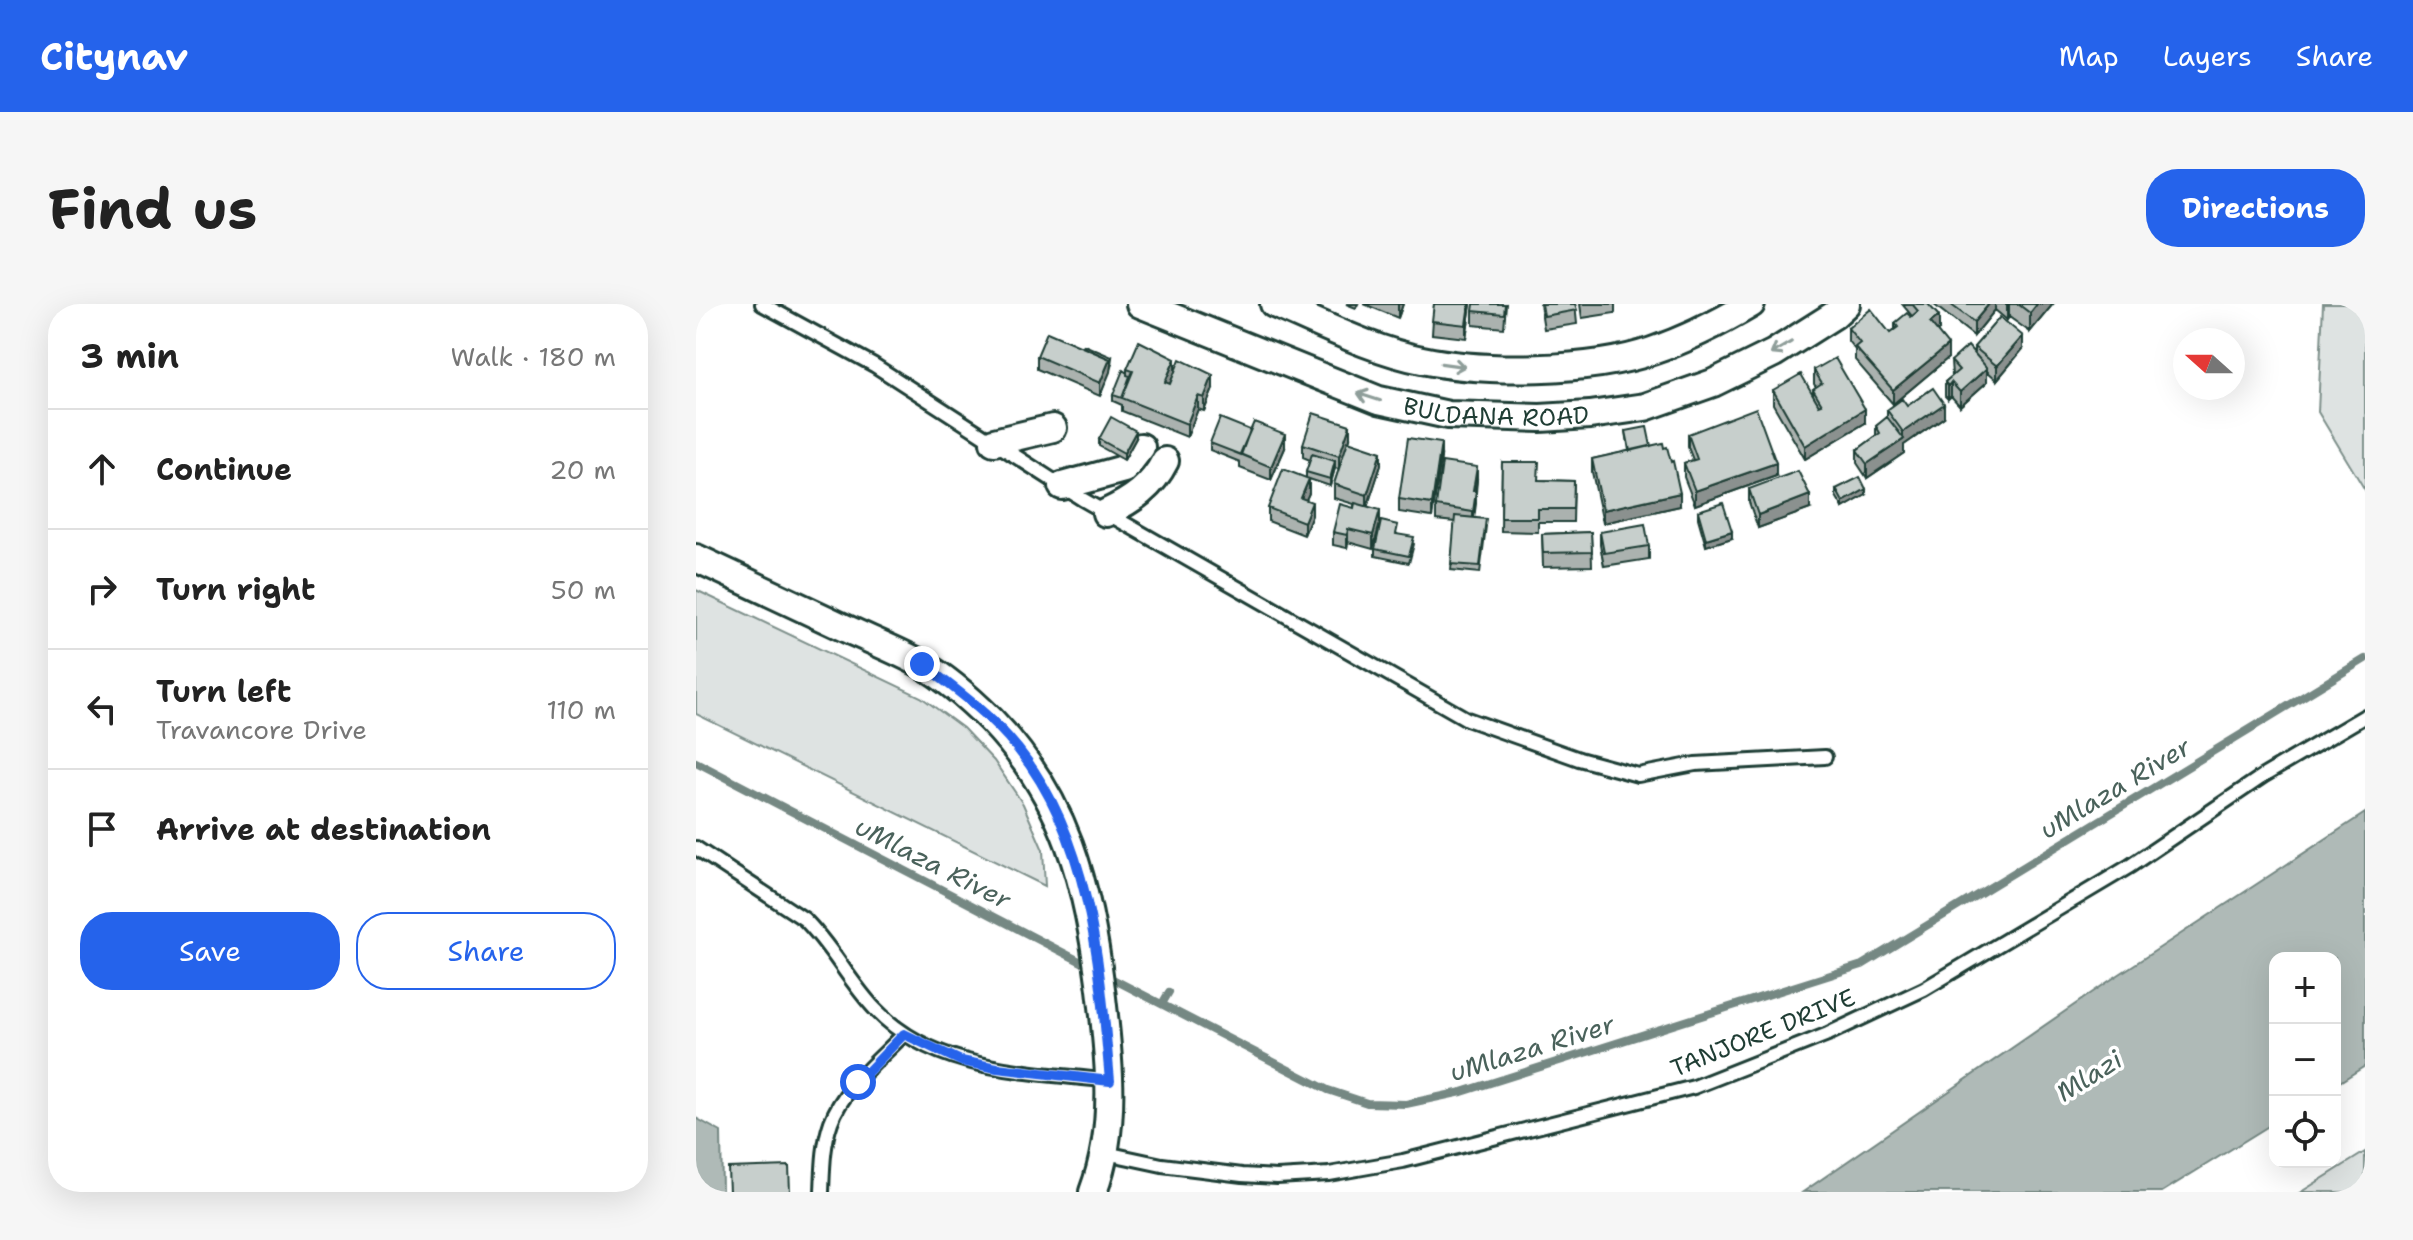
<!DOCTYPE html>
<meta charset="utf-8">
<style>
body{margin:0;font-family:"Shantell Sans",sans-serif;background:#f6f6f6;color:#222}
.controls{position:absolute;right:24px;bottom:24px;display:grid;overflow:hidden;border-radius:16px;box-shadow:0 8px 32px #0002}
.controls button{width:72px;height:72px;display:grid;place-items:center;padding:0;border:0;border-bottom:2px solid #e0e0e0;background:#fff;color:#222;font:40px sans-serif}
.compass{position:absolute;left:1477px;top:24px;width:72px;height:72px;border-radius:50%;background:#fff;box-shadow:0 8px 32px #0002;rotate:291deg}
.stop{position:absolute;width:24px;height:24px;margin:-18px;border:6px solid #2563eb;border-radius:50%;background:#fff}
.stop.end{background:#2563eb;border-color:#fff;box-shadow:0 2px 8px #0008}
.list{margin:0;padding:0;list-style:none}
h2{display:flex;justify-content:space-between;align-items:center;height:104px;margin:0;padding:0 32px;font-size:34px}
h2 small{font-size:26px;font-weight:400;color:#767676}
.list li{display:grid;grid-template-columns:52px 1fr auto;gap:24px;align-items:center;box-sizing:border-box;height:120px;padding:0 32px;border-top:2px solid #e0e0e0}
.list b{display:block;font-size:30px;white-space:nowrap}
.list p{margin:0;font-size:26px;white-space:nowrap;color:#767676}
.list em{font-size:26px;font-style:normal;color:#767676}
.actions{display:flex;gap:16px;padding:24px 32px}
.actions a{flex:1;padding:18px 0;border:2px solid #2563eb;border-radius:32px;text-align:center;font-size:28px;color:#2563eb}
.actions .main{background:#2563eb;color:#fff}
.icon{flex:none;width:44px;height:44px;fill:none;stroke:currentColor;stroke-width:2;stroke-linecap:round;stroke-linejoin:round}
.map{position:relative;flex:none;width:1669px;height:888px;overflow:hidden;border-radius:32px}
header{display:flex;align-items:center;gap:48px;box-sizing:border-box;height:112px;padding:0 40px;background:#2563eb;color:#fff}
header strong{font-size:38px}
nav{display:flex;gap:44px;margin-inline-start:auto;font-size:28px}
.intro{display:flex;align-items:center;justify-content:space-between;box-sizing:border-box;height:192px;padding:0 48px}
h1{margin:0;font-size:56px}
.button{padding:20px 36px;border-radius:32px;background:#2563eb;color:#fff;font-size:28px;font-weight:700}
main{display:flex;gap:48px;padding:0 48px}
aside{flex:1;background:#fff;border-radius:32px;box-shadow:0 8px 32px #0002}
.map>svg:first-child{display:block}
</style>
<header>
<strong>Citynav</strong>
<nav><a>Map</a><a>Layers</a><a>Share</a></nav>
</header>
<div class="intro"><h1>Find us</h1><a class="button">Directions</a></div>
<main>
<aside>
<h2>3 min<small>Walk · 180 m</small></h2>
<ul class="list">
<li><svg class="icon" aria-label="ahead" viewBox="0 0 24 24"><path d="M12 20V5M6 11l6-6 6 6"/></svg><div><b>Continue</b></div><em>20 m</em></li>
<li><svg class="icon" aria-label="right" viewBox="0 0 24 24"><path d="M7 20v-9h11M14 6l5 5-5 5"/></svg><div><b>Turn right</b></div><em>50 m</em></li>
<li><svg class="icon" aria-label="left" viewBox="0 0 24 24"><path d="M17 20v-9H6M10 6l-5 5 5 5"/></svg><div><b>Turn left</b><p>Travancore Drive</p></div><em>110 m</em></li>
<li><svg class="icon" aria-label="arrive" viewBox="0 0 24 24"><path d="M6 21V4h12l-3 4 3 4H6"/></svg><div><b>Arrive at destination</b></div></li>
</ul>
<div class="actions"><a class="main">Save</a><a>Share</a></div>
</aside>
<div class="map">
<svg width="1669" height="888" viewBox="0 0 1669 888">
<rect width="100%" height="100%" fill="#fff"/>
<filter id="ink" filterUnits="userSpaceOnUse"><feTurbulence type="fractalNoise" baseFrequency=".0125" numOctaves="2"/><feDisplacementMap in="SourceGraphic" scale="16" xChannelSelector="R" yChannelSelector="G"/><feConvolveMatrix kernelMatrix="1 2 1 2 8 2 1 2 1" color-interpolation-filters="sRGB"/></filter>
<g filter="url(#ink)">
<path fill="#dee3e2" stroke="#7e908b" stroke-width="2" d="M1627,0H1669V186L1622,108Z
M0,286L225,393L267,424L298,457L327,500L347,546L349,582L0,410Z
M1669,848V888H1605Z"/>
<path fill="#afbab7" stroke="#758883" stroke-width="2" d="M1669,509V762L1639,781V654H1579V818L1466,888H1107L1413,677Z
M0,814L25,828L26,888H0Z"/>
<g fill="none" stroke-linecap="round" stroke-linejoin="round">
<path stroke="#758883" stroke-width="8" d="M0,458L397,664
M409,671L632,786L671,799L710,800L766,788L1166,661L1669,355
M466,700L473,688"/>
<g stroke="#1f3d34" stroke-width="18">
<path id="service" d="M66,0L178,61L386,195L771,415L883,455L942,471L999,460L1129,453
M0,544L108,615C136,642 153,678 180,706C241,769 333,767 414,777
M410,849L466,861L546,871L581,873L633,870L707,857L998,783L1132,730L1228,685L1434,562L1567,472L1669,412
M126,888C127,864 127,841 135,818C147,784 183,756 208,730"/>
</g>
<g stroke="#1f3d34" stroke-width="32">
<g id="minor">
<path id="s1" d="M444,0L683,96L752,111L844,114L894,111L949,103L1017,79L1078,49L1138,11L1150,0"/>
<path d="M578,0C626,20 675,46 726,56C788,69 896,68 956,47C991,35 1023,19 1055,0"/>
<path d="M298,138L357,124"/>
<path d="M366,182L428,165L445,143"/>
<path d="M410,209C437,196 456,183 469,157"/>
<path d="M0,254C51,278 102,302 153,326C177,337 202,347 224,359C250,374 274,395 295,416C371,495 391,579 405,685C413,753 422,822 397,888"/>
</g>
</g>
<use href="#service" stroke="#fff" stroke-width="12"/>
<use href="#minor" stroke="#fff" stroke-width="26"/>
</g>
<path fill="#abb2af" stroke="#1f3d34" stroke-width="2" d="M650,0H662L660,4Z
M668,0H707L702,14Z
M738,0H775L770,34L736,30Z
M810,0L808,24L777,21V7Z
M844,0H879L881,20L848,25Z
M884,0H919V9L886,14Z
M1206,0H1232L1243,26L1241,27L1252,54L1197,100L1159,56V46L1152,37V24L1194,29L1199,25V19L1216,12Z
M1237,0H1357L1334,28L1313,13L1311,16L1299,6L1278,32Z
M1278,43L1327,45L1301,76L1291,67V78L1264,102L1255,92L1252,95L1249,92V78L1256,72L1255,57L1278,50Z
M341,52L416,60L404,92L341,65Z
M431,65L479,67L517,85L508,107L502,105L491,133L426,107V101L417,97V91L431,69Z
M1118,66L1169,119L1109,155L1077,100V86L1117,90V85L1120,83L1118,80Z
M1211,102L1248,113L1208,141V149L1171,174L1161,159V146L1180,132V122L1191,114V106Z
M930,127L955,142L984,202L907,219L896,168V155L933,147Z
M992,130L1080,172L999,201L988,173V159L997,156L992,143Z
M440,134L428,156L403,142V135Z
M654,134L653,137L685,161L671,203L684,219L677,245L652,238L651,244L637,241V228L658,204V200L638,194V180L643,165L639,164L634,182L613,175V189L610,195L616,211L608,231L572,217V204L610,174V168L614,156L607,153V140Z
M514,139L589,144L575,176L544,164V158L514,146Z
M745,153L736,213L703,208V195Z
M806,158L843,176L878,177L877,218H842V228L805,227Z
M781,176L778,214L790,222L784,269L755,266L759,218L740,216V202Z
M1053,185L1114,205L1062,224L1053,198Z
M1140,185L1170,191L1147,204L1140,192Z
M1002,207L1036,234L1010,242L1002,214Z
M895,228L896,262L847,263L846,230Z
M904,228L953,242V255L908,262L904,241Z
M701,230L718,240L713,259L679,252V245Z"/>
<path fill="#8b918f" stroke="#1f3d34" stroke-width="2" d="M702,0H707L702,14Z
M773,0H775L770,34V21Z
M1293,0H1299V6L1278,32V18Z
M1311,0H1313V13L1311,16Z
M1341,0H1357L1334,28V9Z
M1243,12V26L1234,33V19Z
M1327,32V45L1301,76V62Z
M1252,41V54L1197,100V86Z
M416,53L414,68L404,92V79L414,55Z
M479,55V68L469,91V78Z
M1291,64V78L1264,102V88Z
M517,71V85L508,107V94Z
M1255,78V92L1252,95V82Z
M502,92V105L491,133V120Z
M1248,100V113L1208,141V149L1171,174V160L1207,136V128Z
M1169,105V119L1109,155V142Z
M654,121V134L643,166V152Z
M440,127V134L428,156V149Z
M589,130V144L575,176V163Z
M745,139V153L736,213V200Z
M685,148V161L671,204V191Z
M639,157V164L634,182V175Z
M1080,159V172L999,201V187Z
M781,163V176L777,200V187Z
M613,175V189L605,207V194Z
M1170,185V191L1147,204V198Z
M780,187V200L777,221V208Z
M984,189V202L907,219V206Z
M1114,191V205L1062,224V211Z
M616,198V211L608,231V218Z
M684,206V219L677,245V231Z
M652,225V238L651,244V231Z
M1036,227V234L1010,242V235Z"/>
<path fill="#c7cfcc" stroke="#1f3d34" stroke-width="2" d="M738,0H773L770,21L736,17Z
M778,0H809L808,10L777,7Z
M846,0H879L881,6L848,12Z
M1216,0H1232L1243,12L1234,19L1252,41L1197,86L1159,43L1164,39L1152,24L1175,5L1194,29L1202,23L1199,19L1211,9L1215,13L1222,7Z
M1254,0H1293L1278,18Z
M1322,0H1341L1334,9Z
M1304,13L1327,32L1301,62L1278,43Z
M351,28L414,55L404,79L341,52Z
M443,37L479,55L469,78L474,80L484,55L517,71L508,94L502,92L491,120L426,94L437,67L431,65Z
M388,41L416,53L414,58V55L387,43Z
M1272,42L1291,64L1264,88L1255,78L1252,82L1249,78L1263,66L1255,57Z
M1139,54L1169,105L1109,142L1077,86L1105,70L1123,101L1126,100L1117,85L1126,79L1118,66Z
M427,66L431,69V71L434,72L426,94L417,91Z
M1237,84L1248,100L1207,128L1191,106L1206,95L1211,102Z
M1060,104L1080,159L999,187L988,159L1001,155L992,130Z
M617,109L654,121L643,152L607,140Z
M415,113L440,127L428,149L403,135Z
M1191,113L1208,135L1171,160L1161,146L1184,129L1180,122Z
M524,114L554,126L545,151L514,139Z
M558,118L589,130L575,163L544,150Z
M951,123L955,142L934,147L930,127Z
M712,134L745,139L736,200L703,195Z
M652,137L685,148L671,191L638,180Z
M967,139L968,144L971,143L975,158L977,157L984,189L907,206L896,155Z
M616,150L639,157L634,175L610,168Z
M746,158L781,163L777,187H780L777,208L740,202Z
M806,158H843L842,176L878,177L877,205H842V214H805Z
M587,165L613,175L605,194L616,198L608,218L572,204Z
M1102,167L1114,191L1062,211L1053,185Z
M1164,173L1170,185L1147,198L1140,185Z
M659,199L684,206L677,231L652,225L651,231L637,228L644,200L658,204Z
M1027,199L1036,227L1010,235L1002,207Z
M759,212L790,215L784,262L755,260Z
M685,217L702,221L700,230L718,233L713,252L679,245Z
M949,220L953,242L908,249L904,228Z
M895,228L896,248L847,249L846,230Z
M93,862L94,888H33L32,864Z"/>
<defs><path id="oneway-shaft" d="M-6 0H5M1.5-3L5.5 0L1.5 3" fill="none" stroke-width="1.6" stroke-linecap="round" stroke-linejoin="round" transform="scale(2)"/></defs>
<g stroke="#8f9e9a">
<use href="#oneway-shaft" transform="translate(1085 44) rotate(149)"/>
<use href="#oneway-shaft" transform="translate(757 61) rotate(8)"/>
<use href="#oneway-shaft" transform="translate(673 93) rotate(-162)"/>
</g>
</g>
<g fill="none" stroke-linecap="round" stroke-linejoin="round" filter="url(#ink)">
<path stroke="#2563eb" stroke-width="10" d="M162,778L208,730L265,757L301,764L414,777C404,664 396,537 322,445C295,411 260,385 226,360"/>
</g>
<g text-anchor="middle" stroke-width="7" stroke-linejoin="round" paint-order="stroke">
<g font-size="24" fill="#1f3d34" stroke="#fff">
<text dy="8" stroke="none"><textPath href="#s1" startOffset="376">BULDANA ROAD</textPath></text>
<text transform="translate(1067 729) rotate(-22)" y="8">TANJORE DRIVE</text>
</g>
<g font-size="26" font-style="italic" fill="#4a625b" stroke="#fff">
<text transform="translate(1419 484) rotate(-31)" y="9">uMlaza River</text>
<text transform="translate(237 559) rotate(27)" y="9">uMlaza River</text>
<text transform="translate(836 744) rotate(-17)" y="9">uMlaza River</text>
<text transform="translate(1393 772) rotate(-32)" y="9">Mlazi</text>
</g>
</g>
</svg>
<div class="controls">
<button>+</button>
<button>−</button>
<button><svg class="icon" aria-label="locate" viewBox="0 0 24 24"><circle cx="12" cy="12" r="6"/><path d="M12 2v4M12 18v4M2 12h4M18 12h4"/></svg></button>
</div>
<svg class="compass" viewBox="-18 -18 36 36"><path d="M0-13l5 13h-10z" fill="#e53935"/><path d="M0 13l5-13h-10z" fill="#767676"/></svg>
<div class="stop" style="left:162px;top:778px"></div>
<div class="stop end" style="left:226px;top:360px"></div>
</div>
</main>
